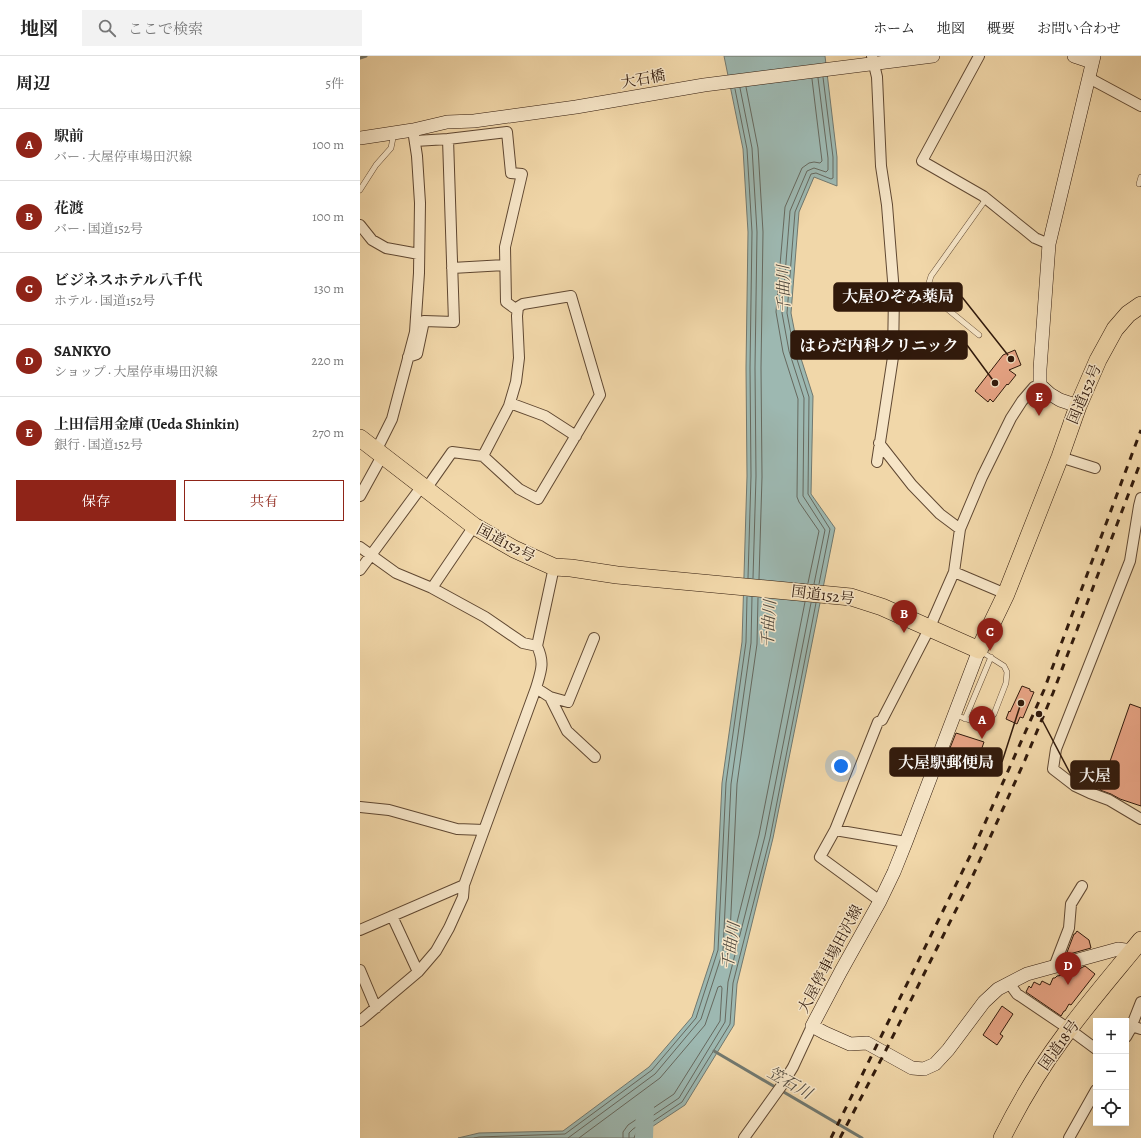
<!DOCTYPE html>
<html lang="ja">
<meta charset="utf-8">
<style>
body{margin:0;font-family:Alegreya,"Noto Serif JP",serif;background:#f2f2f2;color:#222}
.controls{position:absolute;right:12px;bottom:12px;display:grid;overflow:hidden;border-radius:0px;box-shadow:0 4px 16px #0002}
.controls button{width:36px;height:36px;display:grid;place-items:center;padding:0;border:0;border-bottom:1px solid #e0e0e0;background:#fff;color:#222;font:20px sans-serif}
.you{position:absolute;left:481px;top:710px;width:14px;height:14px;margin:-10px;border:3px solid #fff;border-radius:50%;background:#1a73e8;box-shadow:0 0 0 6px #1a73e833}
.badge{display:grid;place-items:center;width:26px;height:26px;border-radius:50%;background:#8f2418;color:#fff;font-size:13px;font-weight:700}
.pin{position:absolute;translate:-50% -33px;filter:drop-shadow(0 1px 2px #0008)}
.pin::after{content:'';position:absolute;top:21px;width:14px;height:12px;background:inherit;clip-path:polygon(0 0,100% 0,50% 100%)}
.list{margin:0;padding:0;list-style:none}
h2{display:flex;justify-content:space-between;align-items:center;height:52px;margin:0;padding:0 16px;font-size:17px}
h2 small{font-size:13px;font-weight:400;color:#767676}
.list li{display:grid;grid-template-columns:26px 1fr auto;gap:12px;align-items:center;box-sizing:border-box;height:72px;padding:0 16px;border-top:1px solid #e0e0e0}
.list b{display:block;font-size:15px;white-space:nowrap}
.list p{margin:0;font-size:13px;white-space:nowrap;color:#767676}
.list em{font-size:13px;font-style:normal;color:#767676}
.actions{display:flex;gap:8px;padding:12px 16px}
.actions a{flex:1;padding:9px 0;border:1px solid #8f2418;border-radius:0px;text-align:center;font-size:14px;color:#8f2418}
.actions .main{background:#8f2418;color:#fff}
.icon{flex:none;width:22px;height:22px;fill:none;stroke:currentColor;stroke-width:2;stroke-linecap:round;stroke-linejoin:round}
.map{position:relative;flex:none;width:781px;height:1082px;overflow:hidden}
header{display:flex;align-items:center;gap:24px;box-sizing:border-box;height:56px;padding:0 20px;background:#fff;border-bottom:1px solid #e0e0e0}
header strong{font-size:19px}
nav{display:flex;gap:22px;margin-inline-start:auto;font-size:14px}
.search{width:280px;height:36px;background:#f2f2f2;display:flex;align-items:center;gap:10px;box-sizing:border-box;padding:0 14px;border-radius:0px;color:#767676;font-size:15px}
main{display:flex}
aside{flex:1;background:#fff}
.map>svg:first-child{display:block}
</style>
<header>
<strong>地図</strong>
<div class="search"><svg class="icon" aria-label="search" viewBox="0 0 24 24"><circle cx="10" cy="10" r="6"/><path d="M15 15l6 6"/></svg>ここで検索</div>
<nav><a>ホーム</a><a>地図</a><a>概要</a><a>お問い合わせ</a></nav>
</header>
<main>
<aside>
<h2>周辺<small>5件</small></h2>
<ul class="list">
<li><span class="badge">A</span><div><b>駅前</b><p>バー · 大屋停車場田沢線</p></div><em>100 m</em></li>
<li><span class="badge">B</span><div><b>花渡</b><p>バー · 国道152号</p></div><em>100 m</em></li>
<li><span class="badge">C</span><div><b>ビジネスホテル八千代</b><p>ホテル · 国道152号</p></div><em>130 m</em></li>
<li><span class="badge">D</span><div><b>SANKYO</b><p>ショップ · 大屋停車場田沢線</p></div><em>220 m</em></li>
<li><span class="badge">E</span><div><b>上田信用金庫 (Ueda Shinkin)</b><p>銀行 · 国道152号</p></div><em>270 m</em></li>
</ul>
<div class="actions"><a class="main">保存</a><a>共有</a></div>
</aside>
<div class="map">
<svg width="781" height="1082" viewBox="0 0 781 1082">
<rect width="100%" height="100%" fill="#f1d7a9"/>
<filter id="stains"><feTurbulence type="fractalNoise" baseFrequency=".005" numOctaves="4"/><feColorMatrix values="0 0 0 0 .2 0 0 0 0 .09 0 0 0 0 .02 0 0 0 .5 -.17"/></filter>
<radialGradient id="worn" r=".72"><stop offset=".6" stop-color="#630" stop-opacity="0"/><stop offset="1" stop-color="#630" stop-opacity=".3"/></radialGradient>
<path fill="#9db8b1" stroke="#71786f" d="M364,0H465L477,101V130L454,121L439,156L431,257L438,293L453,340L451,438L475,472L413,782L377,928L374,969L325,1049L275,1082H98L119,1077L203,1075L289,1011L332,961L354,894L362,727L382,586L387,420L386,312L388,176L383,93Z"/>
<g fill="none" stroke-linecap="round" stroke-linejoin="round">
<path stroke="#66685e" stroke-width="1" d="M386,31L398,92L403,176L401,312L402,421L399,523
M380,32L392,92L397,176L395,312L396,420L393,522
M375,33L387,93L392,176L390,312L391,420L388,522
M448,527L459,475L439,446L437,441L438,343L423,296L416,256L425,151L442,112L449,107L454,106L460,107L462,105L452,23
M454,528L465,474L443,440L444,342L429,295L422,257L430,155L447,115L454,112L466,116L468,114V102L458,22
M459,528L470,473L448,438L449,341L434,294L427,257L435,156L451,118L456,117L471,123L473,122V101L463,21
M398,542L397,588L377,728L370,878L372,880L374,878L399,779L445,546
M114,1082L119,1081L205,1078L292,1014L336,962L358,894L366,727L386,586L387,541
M208,1082L295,1018L341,963L363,895L371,728L391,587L392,541
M219,1082L300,1022L345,969L358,931L361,930L362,932L360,965L314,1038L268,1069L263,1076V1082
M269,1082V1077L273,1073L319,1042L365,966L368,926L405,780L451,547
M274,1082L276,1077L322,1046L370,968L373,927L410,782L456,547"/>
<path stroke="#71786f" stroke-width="3" d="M0,2L6,0
M354,995L502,1082"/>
<path stroke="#9db8b1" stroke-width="18" d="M284,1082L285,1051"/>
</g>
<path fill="#e8a485" stroke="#30190b" d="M655,294L661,309L649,314L656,319L648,329L647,328L633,346L630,343L628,346L615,335L643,299Z
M662,630L670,633V635L674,636L663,662L660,661L657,668L646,663L649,655L650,656Z
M770,648L781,652V750L760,743L751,738L740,734Z
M596,677L624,686L616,709L590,700L593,693L590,692Z
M717,875L729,884L731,892L706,899L714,878H715Z
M725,910L735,918L711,949L709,948L705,955H704L701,960L666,936L669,930L671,932L674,926L680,929L682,925L690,929L693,922H695L697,920L716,917L721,912Z
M642,950L653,958L640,978L643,980L637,989L623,979Z"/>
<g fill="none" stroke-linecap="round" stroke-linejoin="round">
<g stroke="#604832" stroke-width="6">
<path id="lane" d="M779,128L781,121
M0,134L16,109L31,92L34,77
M619,279L569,238L568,230L571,220L626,143
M595,659L618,667H623L629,664L634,658L646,627L647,616L644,610L622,596
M605,663L631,601"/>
</g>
<g stroke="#604832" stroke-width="12">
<path id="street" d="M512,0L517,21L521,110L527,149L534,237L533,301L517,406
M619,0L562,105L623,140L675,182L689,188
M729,22L781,50
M88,83L147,76L151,117L162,118L145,191L146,246L157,254
M0,169L12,184L26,192L59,198
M92,212L145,209
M48,301L57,298L64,265L94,266L88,83L55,85
M150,347L185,360L216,380
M519,387L552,429L580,458L600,473
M16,395L32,363L55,276L59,217L60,147L57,100L53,74
M700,401L735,412
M66,433L92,396L123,400L149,350L156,326L159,302L157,260L158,251L163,248L211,240L240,339L178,443L159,433L123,400
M0,440L22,400
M781,442L779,450L770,505L696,693L693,713L715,730L730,737L749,744L781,763
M0,491L36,517L72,532L125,561L163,587L177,590
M0,514L62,430
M594,516L646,538
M72,532L114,470
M176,632L190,641L207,675L235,701
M190,641L208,646L234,582
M0,751L29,754L97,773L124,774
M475,774L546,786
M520,845L460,801L475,774L518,666L522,664L569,573L594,516L600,473L622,421L651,362L662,345L674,331L680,329
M32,860L58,916
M0,874L104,829
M694,911L709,872L711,848L722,830
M0,914L16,952
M649,927L657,938L709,973L736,993
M0,965L58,916L76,895L89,872L103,841L104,829L176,632C181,615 185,607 177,590L194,511
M772,970L781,973
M766,981L770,974L781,946
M384,1082L422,1029L433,1011L452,970
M709,1082L736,1034"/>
</g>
<g stroke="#30190b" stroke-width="14">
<path id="secondary" d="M714,0L732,6
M0,82L53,74L87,66L114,65L216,51L344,29L573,0
M718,350L700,344L690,338L680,329V313L689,188L734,0
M619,594L546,786L534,816L520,845L481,915L452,970L465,977L490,988L507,987L552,1012L564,1013L575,1008L588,994L624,946L638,933L667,918L758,893L772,895"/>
</g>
<g stroke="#30190b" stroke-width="18">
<path id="highway" d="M0,382L114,470L154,493L194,511L211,512L257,519L491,541L522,551L619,594L646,538L700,401L718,350L738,304L755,273L768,258L781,249
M642,1082C660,1046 680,1012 704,980C728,947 755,916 781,884"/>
</g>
<use href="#lane" stroke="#f6e5c7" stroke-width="5"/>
<use href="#street" stroke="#f6e5c7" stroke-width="10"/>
<use href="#secondary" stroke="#f6e5c7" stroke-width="13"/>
<use href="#highway" stroke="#f1d7a9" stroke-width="17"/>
<path stroke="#30190b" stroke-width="3" stroke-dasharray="7 7" stroke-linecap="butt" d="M471,1082L613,794L684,634L781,374
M480,1082L525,996L610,826L665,704L693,637L781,405"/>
</g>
<g text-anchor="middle" stroke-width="3" stroke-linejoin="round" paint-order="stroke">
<g font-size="15" fill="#30190b" stroke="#f6e5c7">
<text transform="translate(283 23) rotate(-10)" y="5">大石橋</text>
<text transform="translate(724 338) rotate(-67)" y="5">国道152号</text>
<text transform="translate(146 487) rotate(28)" y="5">国道152号</text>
<text transform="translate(463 539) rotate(7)" y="5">国道152号</text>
<text transform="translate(470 903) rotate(-62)" y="5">大屋停車場田沢線</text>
<text transform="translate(699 989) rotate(-54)" y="5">国道18号</text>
</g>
<g font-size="16" font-style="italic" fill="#51493d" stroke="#f6e5c7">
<text transform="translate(423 233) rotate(-91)" y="6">千曲川</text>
<text transform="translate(408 568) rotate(-87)" y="6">千曲川</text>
<text transform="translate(370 890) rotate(-82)" y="6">千曲川</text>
<text transform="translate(430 1026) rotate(30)" y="6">笠石川</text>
</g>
</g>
<path fill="none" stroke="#30190b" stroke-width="1.5" d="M651 303L602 241M635 327L607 289M661 647L642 706M679 658L711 719"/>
<g fill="#30190b" stroke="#f6e5c7" stroke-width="1.5">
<circle cx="651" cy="303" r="4"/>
<circle cx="635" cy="327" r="4"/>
<circle cx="661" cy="647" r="4"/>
<circle cx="679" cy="658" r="4"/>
</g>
<g fill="#30190b" stroke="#30190b" stroke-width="1.5">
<rect x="474" y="227" width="128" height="28" rx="4"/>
<rect x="431" y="275" width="176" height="28" rx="4"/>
<rect x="530" y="692" width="112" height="28" rx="4"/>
<rect x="711" y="705" width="48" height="28" rx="4"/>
</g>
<g font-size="16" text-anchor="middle" font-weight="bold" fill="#fff">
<text x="538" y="246">大屋のぞみ薬局</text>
<text x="519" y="295">はらだ内科クリニック</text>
<text x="586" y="712">大屋駅郵便局</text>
<text x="735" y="725">大屋</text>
</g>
<rect width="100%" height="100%" filter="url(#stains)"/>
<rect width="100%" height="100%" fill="url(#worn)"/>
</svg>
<div class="controls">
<button>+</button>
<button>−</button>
<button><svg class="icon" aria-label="locate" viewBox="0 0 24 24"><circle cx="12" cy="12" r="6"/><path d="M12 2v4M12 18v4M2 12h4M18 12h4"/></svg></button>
</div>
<div class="you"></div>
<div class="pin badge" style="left:622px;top:683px">A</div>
<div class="pin badge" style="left:544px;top:577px">B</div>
<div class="pin badge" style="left:630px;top:595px">C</div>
<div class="pin badge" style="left:708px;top:929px">D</div>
<div class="pin badge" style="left:679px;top:360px">E</div>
</div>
</main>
